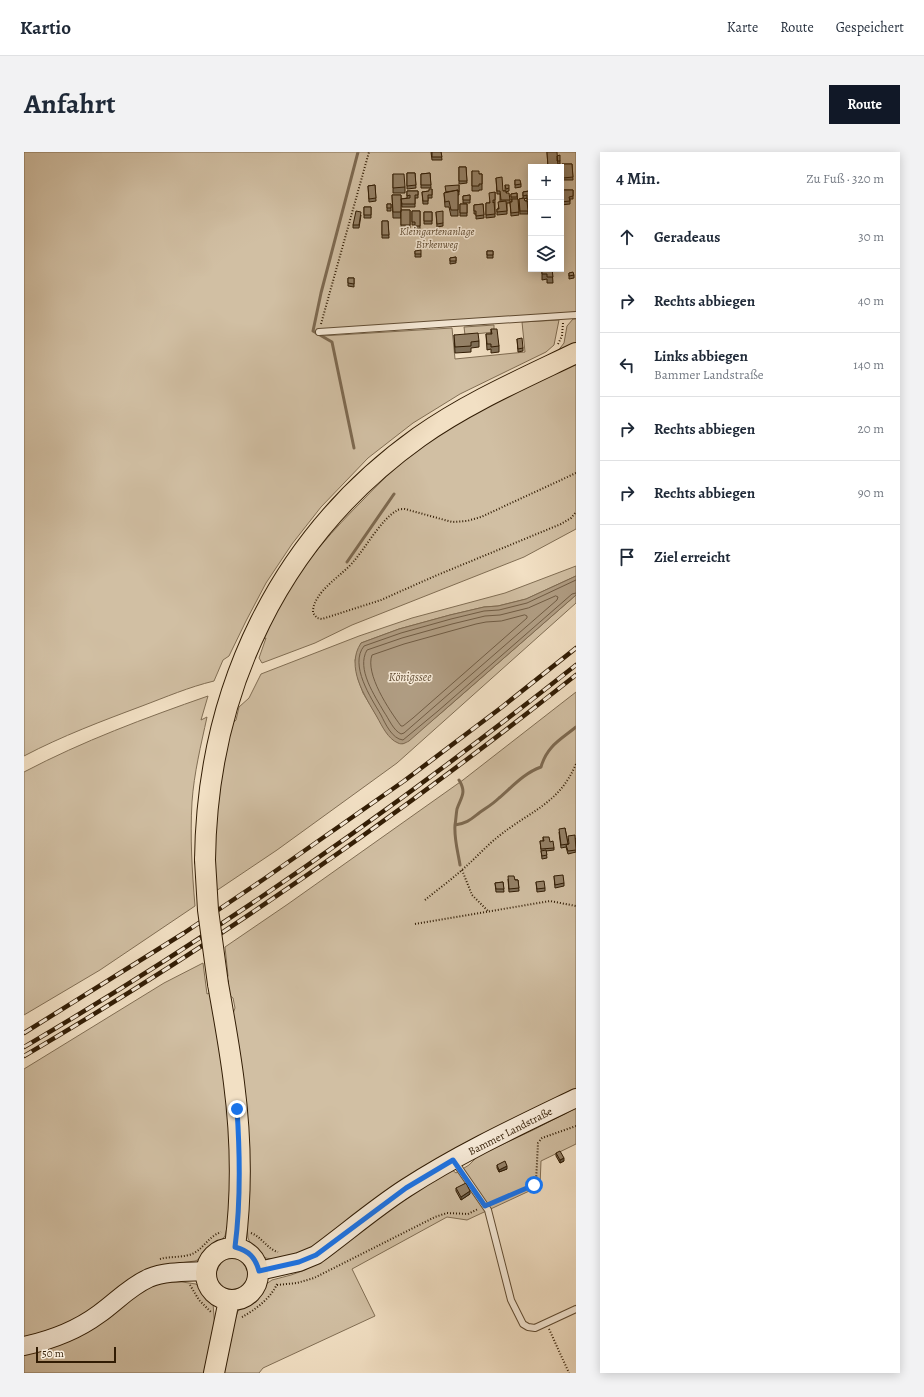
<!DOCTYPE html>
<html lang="de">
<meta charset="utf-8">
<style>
body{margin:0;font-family:Alegreya,serif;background:#f2f2f3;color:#1f2937}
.controls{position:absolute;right:12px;top:12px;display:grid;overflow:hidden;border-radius:0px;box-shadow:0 2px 10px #0003}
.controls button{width:36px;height:36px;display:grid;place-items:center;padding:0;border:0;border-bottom:1px solid #e0e1e3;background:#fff;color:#1f2937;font:20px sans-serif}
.scale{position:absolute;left:12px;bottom:10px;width:80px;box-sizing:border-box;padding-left:4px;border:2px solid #311c04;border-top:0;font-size:11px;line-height:14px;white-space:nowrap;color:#311c04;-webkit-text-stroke:3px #f7ebd9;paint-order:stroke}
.stop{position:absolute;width:12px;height:12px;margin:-9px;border:3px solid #1a73e8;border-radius:50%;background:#fff}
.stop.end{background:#1a73e8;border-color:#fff;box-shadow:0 1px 4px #0008}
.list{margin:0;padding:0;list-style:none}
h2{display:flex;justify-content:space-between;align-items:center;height:52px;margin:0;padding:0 16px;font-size:17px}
h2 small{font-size:13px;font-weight:400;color:#747a83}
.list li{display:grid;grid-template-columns:26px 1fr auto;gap:12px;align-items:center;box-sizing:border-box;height:64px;padding:0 16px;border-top:1px solid #e0e1e3}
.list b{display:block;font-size:15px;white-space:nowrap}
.list p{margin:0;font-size:13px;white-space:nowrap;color:#747a83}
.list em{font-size:13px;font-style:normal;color:#747a83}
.icon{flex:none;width:22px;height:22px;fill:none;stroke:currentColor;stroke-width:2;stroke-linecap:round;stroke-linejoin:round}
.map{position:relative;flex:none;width:552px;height:1221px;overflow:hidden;border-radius:0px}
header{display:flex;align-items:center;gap:24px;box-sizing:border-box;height:56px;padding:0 20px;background:#fff;border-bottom:1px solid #e0e1e3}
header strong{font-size:19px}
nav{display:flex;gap:22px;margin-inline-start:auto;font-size:14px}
.intro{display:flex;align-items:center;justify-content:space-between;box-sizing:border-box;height:96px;padding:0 24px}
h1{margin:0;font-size:28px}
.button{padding:10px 18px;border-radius:0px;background:#111827;color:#fff;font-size:14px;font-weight:700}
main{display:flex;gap:24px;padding:0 24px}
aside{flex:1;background:#fff;border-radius:0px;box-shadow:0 2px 10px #0003}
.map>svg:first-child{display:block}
</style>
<header>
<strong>Kartio</strong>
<nav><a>Karte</a><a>Route</a><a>Gespeichert</a></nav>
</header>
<div class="intro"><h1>Anfahrt</h1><a class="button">Route</a></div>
<main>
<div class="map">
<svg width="552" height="1221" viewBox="0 0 552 1221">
<rect width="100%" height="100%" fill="#f2e0c4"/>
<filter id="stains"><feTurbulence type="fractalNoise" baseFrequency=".005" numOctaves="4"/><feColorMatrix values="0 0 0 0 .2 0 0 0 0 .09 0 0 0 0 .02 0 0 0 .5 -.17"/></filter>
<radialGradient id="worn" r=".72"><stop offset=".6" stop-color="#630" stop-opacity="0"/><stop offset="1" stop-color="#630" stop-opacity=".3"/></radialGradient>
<path fill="#d1bfa3" stroke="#816e54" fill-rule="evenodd" d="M0,0H552V160L297,179L298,184L428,176L431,207L501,200L498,170L535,168L530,193L522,200L436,242L389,271L344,306L297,355L268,392L242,431L222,469L205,504L199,508L190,529C165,535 142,545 118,554C78,569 38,584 0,604ZM507,15H537V117H507Z
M549,167H552V194L530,204L540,191L543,174Z
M470,173V180L441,183L440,175Z
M552,212V377L500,405L328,473L291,491L238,511L235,506L242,486L239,487C246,473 253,458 261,444C282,408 310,377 339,348C359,327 381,306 405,290C451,259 501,235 552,212Z
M552,414V424L502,447L474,454L460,455L426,463L375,477L337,491L331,508L334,527L339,541L360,576L379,592L416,562L552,443V451L373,611L253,698L192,739L189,689L191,651L206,574L212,568L215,555L225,546L237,522L335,484L388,466L481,441Z
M552,540V939L297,1091C283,1098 252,1113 237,1104C231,1100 227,1093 224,1086L207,867L211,856L209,846L205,843L202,827L204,824L201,795L264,752L439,628Z
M184,544L177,568L183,565C177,593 170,621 168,650C166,685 168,719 171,754L76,818L0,863V620C59,589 121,566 184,544Z
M179,811L183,842L188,840L197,886L209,1013L204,1071L201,1084L195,1091L183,1099L178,1106L171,1109L140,1113L61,1165L0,1187V917L140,831Z
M552,956V992L517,1009L516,1034L443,1068L423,1065L328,1117L351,1164L239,1216L235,1221H196L209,1173L214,1159L218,1154L227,1149L234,1142L238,1135L248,1128L267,1123L281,1118L302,1106L359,1061L427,1017L432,1021L445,1013L454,1004L509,978Z
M190 1121a18 18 0 1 1 36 0a18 18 0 1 1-36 0Z
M141,1130H158L172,1132L189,1151L191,1178L181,1221H0V1200L109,1141Z"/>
<path fill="#b09d83" stroke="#7d6950" d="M552,424V443L385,589C381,591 378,593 374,591C364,587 358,574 353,565C341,544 321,515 337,491L375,477L426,463L460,455L474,454L502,447Z"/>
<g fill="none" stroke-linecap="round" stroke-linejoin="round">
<path stroke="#705c44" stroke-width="1" d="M552,428L503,451L475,458L460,459L427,467L377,481L340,494C325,513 347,546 357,563C361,571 368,587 379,588L414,559L548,442L552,441
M532,444L534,445L533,448L380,581L377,582C369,578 365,567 360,560C351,544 332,517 343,498L378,486L428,472L461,464L476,463L504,456Z
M501,463L503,464V466L389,566L379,574H377C365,558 341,522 348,503L380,492L452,472L462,470L477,469Z"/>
<path stroke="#7d6950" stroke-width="3" d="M330,296L308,190L289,179L297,141L334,0
M323,410L370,342
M435,628C443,641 437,645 433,657C432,662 432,668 431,673C430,687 434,700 436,713
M431,673C443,671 446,668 455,661C462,656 469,652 475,646C488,635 500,621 517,615C523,594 536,588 552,575"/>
<g stroke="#614d34" stroke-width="8">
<path id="service" d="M295,180L552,163
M431,1010L464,1058L487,1148L499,1172L504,1175L511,1176L552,1157"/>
</g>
<g stroke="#311c04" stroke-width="20">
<path id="secondary" d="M235,1119L275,1110L292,1103C322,1081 351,1056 382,1036C436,1001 494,974 552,946
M0,1194C28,1188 52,1179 75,1162C92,1150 105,1135 125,1126C142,1119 163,1120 182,1119"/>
</g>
<g stroke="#311c04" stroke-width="22">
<path id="primary" d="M181,708C183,538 255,385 395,285C443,251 498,227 552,201
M194,832C200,865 206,898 210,931C217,985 218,1041 211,1095
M182 1122a26 26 0 1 1 52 0a26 26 0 1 1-52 0Z
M190,1221L205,1148"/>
</g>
<path stroke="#311c04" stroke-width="2" stroke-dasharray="1 2" stroke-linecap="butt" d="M297,172L345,0
M534,192L538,184L539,171
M552,321L457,365L443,369L428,370L381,357C378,357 374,357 372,359C357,368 342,395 330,409C319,423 288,440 289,461L293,466L298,467L357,448L411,424L537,372L547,366L552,360
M438,718L448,743L465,760
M401,748C413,738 427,728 439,717C451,707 462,694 475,684C506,659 535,652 552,612
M391,772L526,749L552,754
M469,1051L510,1033L512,1030L514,991L518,986L552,974
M227,1081C238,1085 243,1097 254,1100
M136,1107C146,1104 161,1106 170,1101C181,1095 184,1085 197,1080
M166,1133L175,1148L188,1161
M253,1133L273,1131L290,1126L411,1065L423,1061L444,1062L454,1057
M218,1165C231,1158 247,1146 253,1132
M525,1177L545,1221"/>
<use href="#service" stroke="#f7ebd9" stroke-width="6"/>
<use href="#secondary" stroke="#f7ebd9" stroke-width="18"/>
<use href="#primary" stroke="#f2e0c4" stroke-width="20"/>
<g stroke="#311c04" stroke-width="4.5">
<path id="rail" d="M0,881L160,781L240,727L380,629L478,555L552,496
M0,895C193,782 377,652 552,513
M0,904C193,791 377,662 552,523"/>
</g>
<use href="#rail" stroke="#f7ebd9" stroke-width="3" stroke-dasharray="9" stroke-linecap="butt"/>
<g stroke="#311c04" stroke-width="22" stroke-linecap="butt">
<path id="primary-bridge" d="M181,708L184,758L194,832"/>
</g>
<use href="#primary-bridge" stroke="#f2e0c4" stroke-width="20"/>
</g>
<path fill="#807059" stroke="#311c04" d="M407,0H417L418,8H408Z
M523,0L533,4L536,9V12H533L534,15H524Z
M538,12H548L549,28H539Z
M435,15H442L443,31L435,32Z
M448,19L455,22H458V38H455V39H448Z
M383,21H391L392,36L383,37Z
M406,21L407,36H397V22Z
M369,22L381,35V41H369Z
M472,26L479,39H481V33L485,36V39L482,40L486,48V51H483V62L473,63V57H474L476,49V42H473Z
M491,28L497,32V35L491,36Z
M351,33L352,49L345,50L344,34Z
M435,33V43H434V64H427L425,55H421L420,41Z
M408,37V46H404V52H399L398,40L405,39Z
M537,38H549V47H546V52L537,53Z
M383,39H394V46H391V55H378L377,47L383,46Z
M505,39L506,50H503V46L500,47L501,49H503L504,62H496L495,47L499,46V40Z
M471,40V65L462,66V51H465Z
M493,41L495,63L487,64L486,50H488V48H487V42Z
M368,43H377V66H369Z
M446,43V51H439V44Z
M363,52H367V59H363Z
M436,52H443V64H436Z
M459,52L460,66L452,67V62H450V53Z
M340,55H347V66H340Z
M377,58H386V76H377Z
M388,59H396V77H391V73H388Z
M400,60H408V72H400Z
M412,60L419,71V74L413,75Z
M337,63L335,76H329V73Z
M358,69H364L365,86H358Z
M391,99L397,102V105H391Z
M463,99H469V106H463Z
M432,105V111L426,112V106Z
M518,117H528L529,131H523V127L518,128Z
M545,121L550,123V126L545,127Z
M324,126H330V135L324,134Z
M467,177L475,194V200L467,201V197L463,198L462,182H467Z
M430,183L455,189V195L447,196V200L431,201Z
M493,187L499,196V199L494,200Z
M541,676L544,692H545L552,686V700L544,702L542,695L537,696L535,680Z
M519,685L526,690L530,696V698L522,699L523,706L518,707L516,689H519Z
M530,724L540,731V734L531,736Z
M484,727L494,728L495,739L485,740Z
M479,730L480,740H472L471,731Z
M512,730L521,736V739L513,740Z
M532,1001L540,1009L536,1011L532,1004Z
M473,1013L483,1017L475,1020L473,1016Z
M432,1036L446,1042L437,1048L432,1039Z"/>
<path fill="#685b49" stroke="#311c04" d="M540,1006V1009L536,1011V1008Z
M483,1014V1017L475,1020V1018Z
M446,1039V1042L437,1048V1045Z"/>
<path fill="#958268" stroke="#311c04" d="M408,0H417L418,5H408Z
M523,0H533L534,15H524Z
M536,3V9H533V4Z
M538,12H548L549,25L539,26Z
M435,15H442L443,29H435Z
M448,19H455V22H458V32H455V34H448Z
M383,21H391L392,33L383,34Z
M406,21L407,33H397V22Z
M369,22H380L381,35L369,36Z
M478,25L479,39H482V41H485L486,48H477L476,39H473L472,26Z
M491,28H496L497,32L491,33Z
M351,33L352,46L345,47L344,34Z
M435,33V40H434V38L422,40L421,34Z
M481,33H485V36L482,37Z
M405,37H408V43H404V49H399L398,40L405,39Z
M434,38V58H427L425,49L421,50L420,41Z
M537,38H549V44L545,45L546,49L537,50Z
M383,39H394V43H391V52H378L377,47L386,46V43L383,44Z
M505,39L506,47H503V43L499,44V40Z
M471,40V48H469V51L470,50L471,62L462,63V51H466L465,41Z
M493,41V45H487V42Z
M368,43H377V60H369Z
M446,43V48H439V44Z
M500,46L501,49H503L504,59H496L495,47Z
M488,47H494L495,60L487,61L486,50H488Z
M482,49L483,59L473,60V57H475L474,50Z
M363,52H367V56H363Z
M436,52H443V61H436Z
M459,52L460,63L452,64V59H450V53Z
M340,55H347V63H340Z
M377,58H386V73H377Z
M332,59L337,60L335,73H329Z
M388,59H396V74H391V70H388Z
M419,59V71L413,72L412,60Z
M400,60H408V69H400Z
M358,69H364L365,83H358Z
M397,98V102H391V99Z
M463,99H469V103H463Z
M432,105V109H426V106Z
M518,117H528L529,125H523V122H518Z
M549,120L550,123L545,124V121Z
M324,126H330V132L324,131Z
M467,177H473L475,194L467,195V192H463L462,182H468Z
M454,181L455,189L447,190V194L431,195L430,183Z
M498,186L499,196L494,197L493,187Z
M541,676L544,692L537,693L535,677Z
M551,683L552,698L544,699L542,693L545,692L544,684Z
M519,685H525L526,690L529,689L530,696L517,697L516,689H520Z
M522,698L523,703L518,704L517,699Z
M539,723L540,731L531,733L530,724Z
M484,724H490L491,728H494L495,736L485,737Z
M520,729L521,736L513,737L512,730Z
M479,730L480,737H472L471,731Z
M536,999L540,1006L536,1008L532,1001Z
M481,1009L483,1014L475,1018L473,1013Z
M442,1031L446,1039L437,1045L432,1036Z"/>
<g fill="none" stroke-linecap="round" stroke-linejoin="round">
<path stroke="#1a73e8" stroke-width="5" d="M213,957C216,1003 217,1049 211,1095C225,1099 231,1105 235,1119L275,1110L292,1103L382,1036L429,1008L461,1054L510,1033"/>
</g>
<g text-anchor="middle" stroke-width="3" stroke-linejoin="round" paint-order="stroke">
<g font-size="11" font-style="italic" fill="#614d34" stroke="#f7ebd9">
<text x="413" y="83">Kleingartenanlage<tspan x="413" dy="13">Birkenweg</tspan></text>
</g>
<g font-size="11" fill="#311c04" stroke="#f7ebd9">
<text transform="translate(486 979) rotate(-27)" y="4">Bammer Landstraße</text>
</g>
<g font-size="12" font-style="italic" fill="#645037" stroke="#f7ebd9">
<text x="386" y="529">Königssee</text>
</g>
</g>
<rect width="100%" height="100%" filter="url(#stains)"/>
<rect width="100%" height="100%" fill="url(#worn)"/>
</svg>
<div class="controls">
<button>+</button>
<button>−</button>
<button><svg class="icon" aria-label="layers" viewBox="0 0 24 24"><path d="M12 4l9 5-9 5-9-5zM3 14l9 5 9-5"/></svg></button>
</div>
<div class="scale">50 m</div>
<div class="stop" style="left:510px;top:1033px"></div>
<div class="stop end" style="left:213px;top:957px"></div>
</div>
<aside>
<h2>4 Min.<small>Zu Fuß · 320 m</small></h2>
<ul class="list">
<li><svg class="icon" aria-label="ahead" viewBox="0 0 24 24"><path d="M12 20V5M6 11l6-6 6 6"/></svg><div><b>Geradeaus</b></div><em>30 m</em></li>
<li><svg class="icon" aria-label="right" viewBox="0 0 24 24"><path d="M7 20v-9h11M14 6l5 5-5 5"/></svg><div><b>Rechts abbiegen</b></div><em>40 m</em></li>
<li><svg class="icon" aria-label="left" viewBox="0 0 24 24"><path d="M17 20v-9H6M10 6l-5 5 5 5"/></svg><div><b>Links abbiegen</b><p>Bammer Landstraße</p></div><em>140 m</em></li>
<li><svg class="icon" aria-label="right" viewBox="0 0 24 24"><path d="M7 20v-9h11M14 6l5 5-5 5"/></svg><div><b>Rechts abbiegen</b></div><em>20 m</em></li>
<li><svg class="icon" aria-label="right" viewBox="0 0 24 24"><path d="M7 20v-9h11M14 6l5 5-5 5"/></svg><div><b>Rechts abbiegen</b></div><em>90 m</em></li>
<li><svg class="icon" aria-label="arrive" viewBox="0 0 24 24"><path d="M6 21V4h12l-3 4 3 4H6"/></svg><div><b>Ziel erreicht</b></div></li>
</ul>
</aside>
</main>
